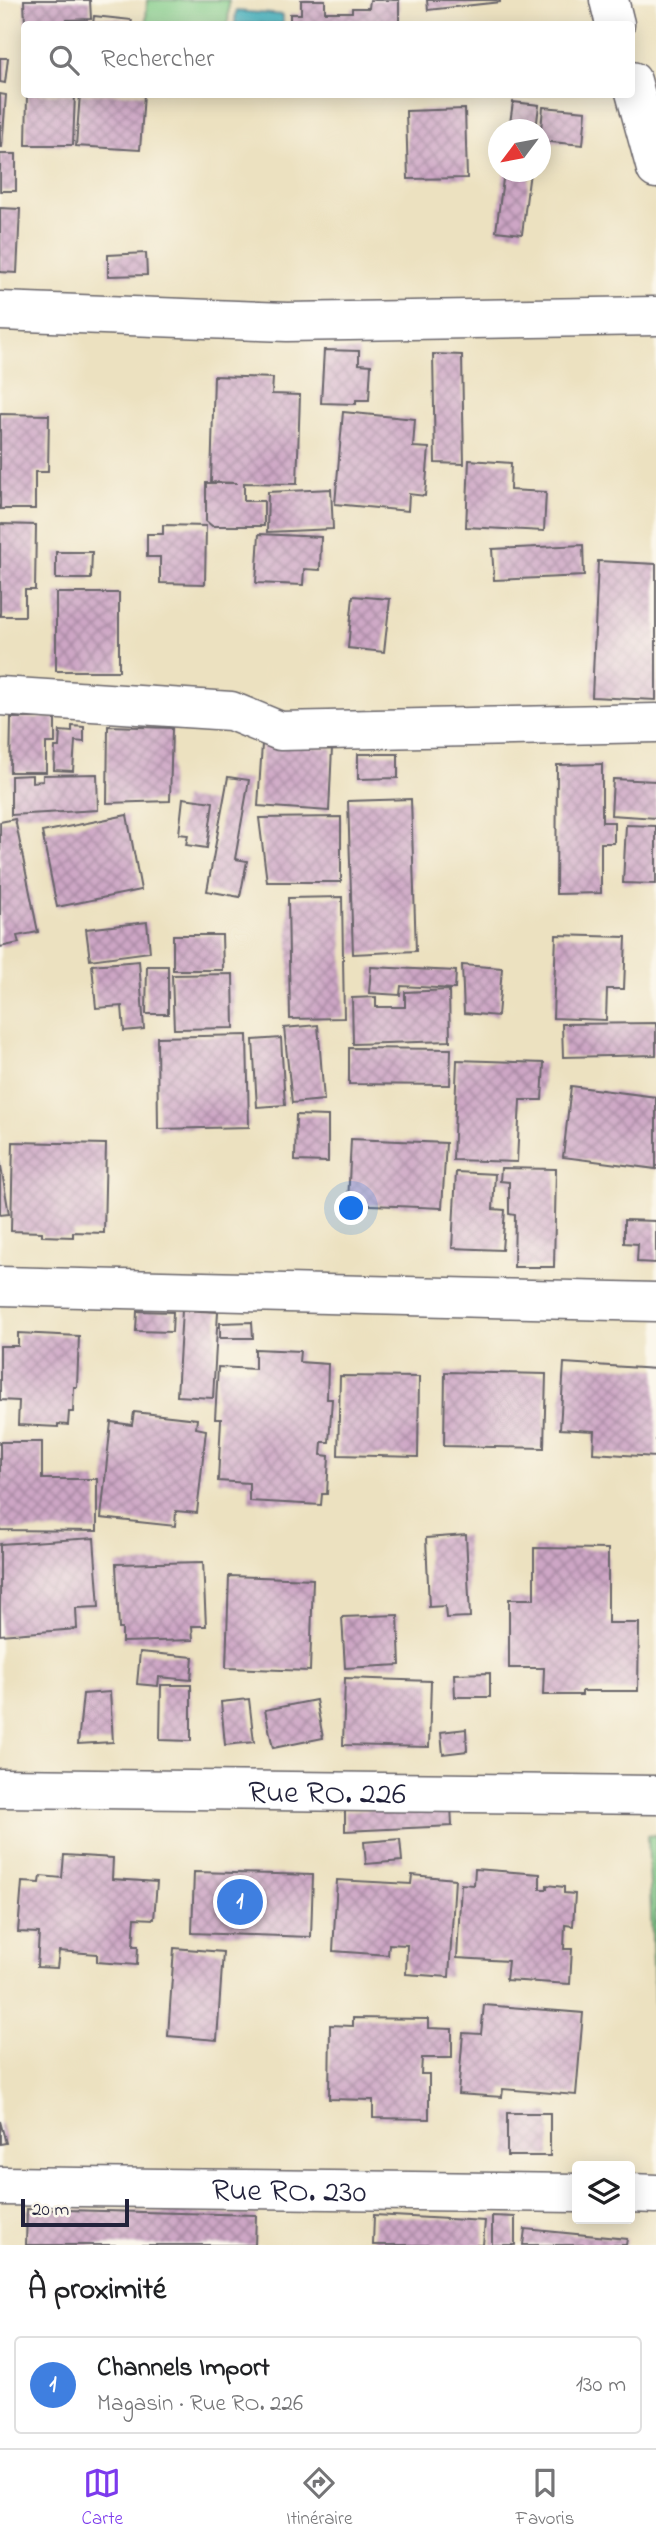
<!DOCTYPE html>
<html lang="fr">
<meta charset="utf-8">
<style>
body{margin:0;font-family:"Indie Flower",sans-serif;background:#f2f2f2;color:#202124}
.controls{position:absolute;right:21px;bottom:21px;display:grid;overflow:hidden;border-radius:7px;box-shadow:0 4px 18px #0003}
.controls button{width:63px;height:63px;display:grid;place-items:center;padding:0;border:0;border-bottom:2px solid #e0e0e0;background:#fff;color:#202124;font:35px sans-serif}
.compass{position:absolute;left:488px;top:119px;width:63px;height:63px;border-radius:50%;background:#fff;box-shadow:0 4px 18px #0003;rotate:238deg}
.scale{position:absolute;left:21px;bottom:18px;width:108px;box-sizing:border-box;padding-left:7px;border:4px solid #22223b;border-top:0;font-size:19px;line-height:24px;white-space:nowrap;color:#22223b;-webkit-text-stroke:5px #fbf7ec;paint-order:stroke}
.you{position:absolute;left:352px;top:1209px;width:24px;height:24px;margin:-18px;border:5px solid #fff;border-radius:50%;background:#1a73e8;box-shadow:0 0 0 10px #1a73e833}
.badge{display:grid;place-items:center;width:46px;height:46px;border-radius:50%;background:#7c3aed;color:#fff;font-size:23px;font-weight:700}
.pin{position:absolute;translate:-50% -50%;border:4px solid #fff;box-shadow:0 2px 7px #0006}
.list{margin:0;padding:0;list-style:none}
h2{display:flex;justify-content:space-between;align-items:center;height:91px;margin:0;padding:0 28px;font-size:30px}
h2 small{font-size:23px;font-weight:400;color:#757577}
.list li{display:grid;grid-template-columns:46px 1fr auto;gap:21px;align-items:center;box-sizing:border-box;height:98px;margin:0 14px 14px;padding:0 14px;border:2px solid #e0e0e0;border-radius:7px}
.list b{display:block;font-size:26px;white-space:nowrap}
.list p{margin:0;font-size:23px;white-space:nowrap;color:#757577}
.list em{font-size:23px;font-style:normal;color:#757577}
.icon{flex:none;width:38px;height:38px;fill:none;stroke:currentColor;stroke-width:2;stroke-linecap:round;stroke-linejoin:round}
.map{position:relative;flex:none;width:656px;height:2245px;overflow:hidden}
.search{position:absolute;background:#fff;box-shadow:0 4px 18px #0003;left:21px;right:21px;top:21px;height:77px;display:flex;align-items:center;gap:18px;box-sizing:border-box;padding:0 24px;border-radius:7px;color:#757577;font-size:26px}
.sheet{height:203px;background:#fff}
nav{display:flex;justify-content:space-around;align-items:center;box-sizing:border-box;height:98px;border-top:2px solid #e0e0e0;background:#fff;font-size:19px;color:#757577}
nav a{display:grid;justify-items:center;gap:4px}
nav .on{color:#7c3aed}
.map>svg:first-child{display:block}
</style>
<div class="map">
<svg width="656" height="2245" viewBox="0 0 656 2245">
<defs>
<pattern id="water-waves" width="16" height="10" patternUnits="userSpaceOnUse" patternTransform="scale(1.75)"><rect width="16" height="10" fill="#42b1be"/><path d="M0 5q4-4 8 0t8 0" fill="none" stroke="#37909c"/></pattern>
<pattern id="building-cross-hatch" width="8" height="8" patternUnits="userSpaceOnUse" patternTransform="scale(1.75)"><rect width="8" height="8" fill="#cda6c5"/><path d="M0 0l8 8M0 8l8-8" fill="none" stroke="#a687a1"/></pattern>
</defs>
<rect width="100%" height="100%" fill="#fbf7ec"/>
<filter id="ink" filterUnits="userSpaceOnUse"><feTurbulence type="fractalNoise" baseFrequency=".0143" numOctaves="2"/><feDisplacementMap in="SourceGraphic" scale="14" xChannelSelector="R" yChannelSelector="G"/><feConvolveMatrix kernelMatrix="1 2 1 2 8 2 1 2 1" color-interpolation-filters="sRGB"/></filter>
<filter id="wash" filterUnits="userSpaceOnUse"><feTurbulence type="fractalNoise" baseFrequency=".00686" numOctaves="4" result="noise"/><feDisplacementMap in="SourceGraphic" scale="28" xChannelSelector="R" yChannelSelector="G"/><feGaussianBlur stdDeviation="1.57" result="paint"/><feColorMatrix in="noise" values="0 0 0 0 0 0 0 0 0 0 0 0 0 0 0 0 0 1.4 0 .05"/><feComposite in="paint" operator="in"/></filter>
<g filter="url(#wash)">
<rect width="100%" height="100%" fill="#ece1c0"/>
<path fill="#81cb87" stroke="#527661" stroke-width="2" d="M147,0H229L228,24H146Z
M656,1835V2039L648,1836Z"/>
<path fill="url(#water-waves)" stroke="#326a7c" stroke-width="2" d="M236,11L283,15V24H235Z"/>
<g id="blocks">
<path fill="url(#building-cross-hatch)" d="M24,0H90L91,19L67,20V24H25Z
M301,0H325V12H352V8H369L370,0H399V24H290V14H301Z
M427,0H500V2L428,10Z
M94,16L132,20L131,24H93Z
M0,58H8L5,83L0,82Z
M0,94L6,95L2,147H0Z
M27,94H75L73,145H26Z
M80,94H144L140,150L76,146Z
M513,102L539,105L536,130H509Z
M543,107L586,111L583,145L540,141Z
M465,109L467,178L408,179L406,111Z
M0,154H16V191H0Z
M504,172H530L522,234L496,231Z
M0,208L20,209L17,273L0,272Z
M146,253L147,275L108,276V255Z
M324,350L359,351V364L371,365L369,400H356V404L321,403Z
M433,354L462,355L464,464L435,463Z
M214,376L273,378L272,394L300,395L297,484L244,483V501H264V526H212L206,521V483H237L211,482Z
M343,412L415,419L413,447L429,448L425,496L409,494L408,511L335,504Z
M0,414L49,415L48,472H35V509H0Z
M469,460L511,463L510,490L546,492L544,531L466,527Z
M331,489L333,529L267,532L268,492Z
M0,524L36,525L35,590H25V616H0Z
M163,525L206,526L205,584L160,583V557H147V534H163Z
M259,534L321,537L320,570L304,569L303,585L256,583Z
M583,545L584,576L494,580L492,549Z
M56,552H92L91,579H56Z
M598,561L656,564V700L592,697Z
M56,593H119V671H56Z
M353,596L390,599L384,652L348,648Z
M11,718H55V743H46V772H10Z
M72,726L84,727V742L75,741L73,771L54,770L55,747H59L60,731L72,732Z
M108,726L172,728L170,801L107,803Z
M262,744L332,748L329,811L258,806Z
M358,754H398V778L358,779Z
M602,764V822H614V843H601V893L556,894L557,765Z
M97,774L98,810L11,815V776L32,775V782L43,781V775Z
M228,777L249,780L235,859L247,861L240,897L207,891Z
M613,779L656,781V818L611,815Z
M183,798L213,802L207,848L186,845L188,835L179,834Z
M411,799L416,951L353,954L348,801Z
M127,815L141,890L57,907L42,832Z
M341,817V882H267L259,818Z
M15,819L38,932L17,936L19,943L0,947V822Z
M626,825L656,826V884L623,883Z
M342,897L344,1018L290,1019L288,898Z
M147,922L150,952L90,960L86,929Z
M173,935H222L223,970H173Z
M556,935L626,937L624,989H607L606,1020L553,1018Z
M139,961L144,1029L124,1031L122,1006L96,1008L92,965Z
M462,965L502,968L498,1016L464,1013Z
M147,966H168V1014H146Z
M371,967L456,971L455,989L401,986L400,995L369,993Z
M233,974L234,1028L174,1029L172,975Z
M449,990L450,1041L353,1044L352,998L376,997V1007H405V992Z
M656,1023V1055L563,1057L562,1024Z
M318,1025L324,1100L292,1103L284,1028Z
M247,1035L249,1127L158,1129L157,1037Z
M281,1038L285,1105L257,1107L253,1040Z
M349,1048L451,1049L450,1085L349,1084Z
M457,1060L544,1063L542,1100H520L517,1162L453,1160Z
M571,1086L656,1097V1169L563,1157Z
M296,1115L328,1116V1162L295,1161Z
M351,1139L446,1143L442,1208L348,1204Z
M13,1142L106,1144L104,1233L73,1232V1237L42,1236V1232L11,1231Z
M0,1160L9,1214L0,1215Z
M501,1168L556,1169L554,1267H514L515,1215L509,1214V1182L500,1181Z
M456,1172L495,1174L493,1209L505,1210L502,1250L452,1248Z
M624,1220L656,1221V1263L637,1262L638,1244L624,1243Z
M182,1310L218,1312L213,1398L177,1396Z
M137,1311L173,1312L172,1332L136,1331Z
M252,1322L253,1338H220V1323Z
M18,1333L79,1336L77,1387H74L73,1412H69L68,1425L58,1424V1427L18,1425L19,1401L0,1400V1346H18Z
M255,1349L300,1351L299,1362L328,1364L327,1399H332L329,1442H322L321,1455L329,1456L327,1494H322L321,1505L249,1501V1483L218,1481L221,1419H215L218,1367L255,1369Z
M564,1363L656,1369V1457L593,1453L594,1431L560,1429Z
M445,1372L546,1374L544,1448L444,1446Z
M340,1376L419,1377L418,1457L338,1455Z
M134,1412L197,1419L196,1428L206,1430L197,1513L176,1511L175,1526L101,1518L111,1422L132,1425Z
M0,1442H42V1479H97V1531L0,1530Z
M466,1535L470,1617L446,1618L445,1606L429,1607L426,1538Z
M94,1538L99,1607L76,1608L77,1629L0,1635V1544Z
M534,1548L608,1549V1623H639L638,1691H582V1695H543L544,1668H509V1599H534Z
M203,1562L206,1626H192L193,1640L122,1642V1629H119L116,1564Z
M229,1576L313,1579L310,1671L226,1668Z
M398,1615L400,1665L345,1668L342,1617Z
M140,1652L193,1657L191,1680L159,1677L158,1686L137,1684Z
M490,1673V1697H455L454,1674Z
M345,1678L431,1681L429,1747L343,1745Z
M161,1685H191V1741L160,1740Z
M110,1692L113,1742L78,1744L83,1694Z
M249,1699L254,1742L225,1745L221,1702Z
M316,1700L323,1738L273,1748L265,1710Z
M466,1729L467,1751L443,1754L441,1732Z
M451,1805L452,1826L345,1831V1811Z
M400,1839L402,1861L366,1864L364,1842Z
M64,1855L113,1858L112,1879L157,1882L154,1919L135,1918L133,1946H138L137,1965L97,1962V1954L59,1951L57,1968L37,1967L39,1933L18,1932L22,1882L40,1883L41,1876L62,1878Z
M475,1869L540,1874V1889H547V1885L564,1887V1893L575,1894L573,1926L565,1925L564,1949H572L570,1984L506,1980L508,1961L457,1958L461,1884L474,1885Z
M194,1872L313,1875L311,1937L192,1933Z
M412,1875L455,1879L449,1977L406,1974L407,1945L389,1944L388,1955L333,1951L337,1880L411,1884Z
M174,1948L223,1952L217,2040L168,2036Z
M484,2005L583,2013L576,2095L503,2089L502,2097L458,2094L463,2033L481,2034Z
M353,2018L428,2019V2028L452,2029V2058H422L421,2074H429V2119L373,2118V2100L329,2099L330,2025L353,2026Z
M507,2113H550V2156H507Z
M0,2121L6,2143L0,2144Z
M27,2209L256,2215L255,2245H26Z
M374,2215L485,2221L483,2245H373Z
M492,2216L515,2217V2245H492Z
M525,2229L627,2239L626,2245H523Z"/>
</g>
</g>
<g filter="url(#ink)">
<use href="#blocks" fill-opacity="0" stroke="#69656a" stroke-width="2"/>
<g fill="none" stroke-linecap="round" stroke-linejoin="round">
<g stroke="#69656a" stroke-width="41">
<g id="street">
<path d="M609,0L615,24"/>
<path d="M632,81L656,169"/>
<path d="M0,311L287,322L656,316"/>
<path d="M0,696L231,711L280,731L656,723"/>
<path d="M0,1286L656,1302"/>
<path id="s1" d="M0,2186L577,2193"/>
<path d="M630,2193L656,2194"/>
</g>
</g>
<g stroke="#69656a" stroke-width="41">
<g id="secondary">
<path id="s2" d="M0,1788L656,1795"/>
</g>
</g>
<use href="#street" stroke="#fff" stroke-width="38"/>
<use href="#secondary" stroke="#fff" stroke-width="38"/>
</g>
</g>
<g text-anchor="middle" stroke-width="7" stroke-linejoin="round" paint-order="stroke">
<g font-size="32" fill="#22223b" stroke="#fbf7ec">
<text dy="11" stroke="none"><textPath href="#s2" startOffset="327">Rue RO. 226</textPath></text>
<text dy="11" stroke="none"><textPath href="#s1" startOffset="289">Rue RO. 230</textPath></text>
</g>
</g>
</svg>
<div class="controls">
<button><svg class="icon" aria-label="layers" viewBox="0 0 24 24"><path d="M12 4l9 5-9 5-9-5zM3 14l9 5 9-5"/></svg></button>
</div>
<svg class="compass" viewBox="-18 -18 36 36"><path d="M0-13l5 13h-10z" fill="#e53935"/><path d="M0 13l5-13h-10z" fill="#757577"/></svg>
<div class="scale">20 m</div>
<div class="you"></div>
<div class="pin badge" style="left:240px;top:1902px;background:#3f7fe0">1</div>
<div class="search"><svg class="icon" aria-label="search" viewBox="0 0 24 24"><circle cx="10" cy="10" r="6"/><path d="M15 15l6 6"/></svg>Rechercher</div>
</div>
<section class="sheet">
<h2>À proximité<small></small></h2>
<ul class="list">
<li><span class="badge" style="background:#3f7fe0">1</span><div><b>Channels Import</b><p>Magasin · Rue RO. 226</p></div><em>130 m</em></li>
</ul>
</section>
<nav>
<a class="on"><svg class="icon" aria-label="map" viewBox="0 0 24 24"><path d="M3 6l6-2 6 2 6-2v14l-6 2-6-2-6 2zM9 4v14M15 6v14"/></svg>Carte</a>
<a><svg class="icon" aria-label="directions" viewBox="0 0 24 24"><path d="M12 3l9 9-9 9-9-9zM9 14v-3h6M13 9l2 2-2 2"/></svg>Itinéraire</a>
<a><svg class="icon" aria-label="saved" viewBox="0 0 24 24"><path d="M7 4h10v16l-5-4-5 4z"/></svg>Favoris</a>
</nav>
